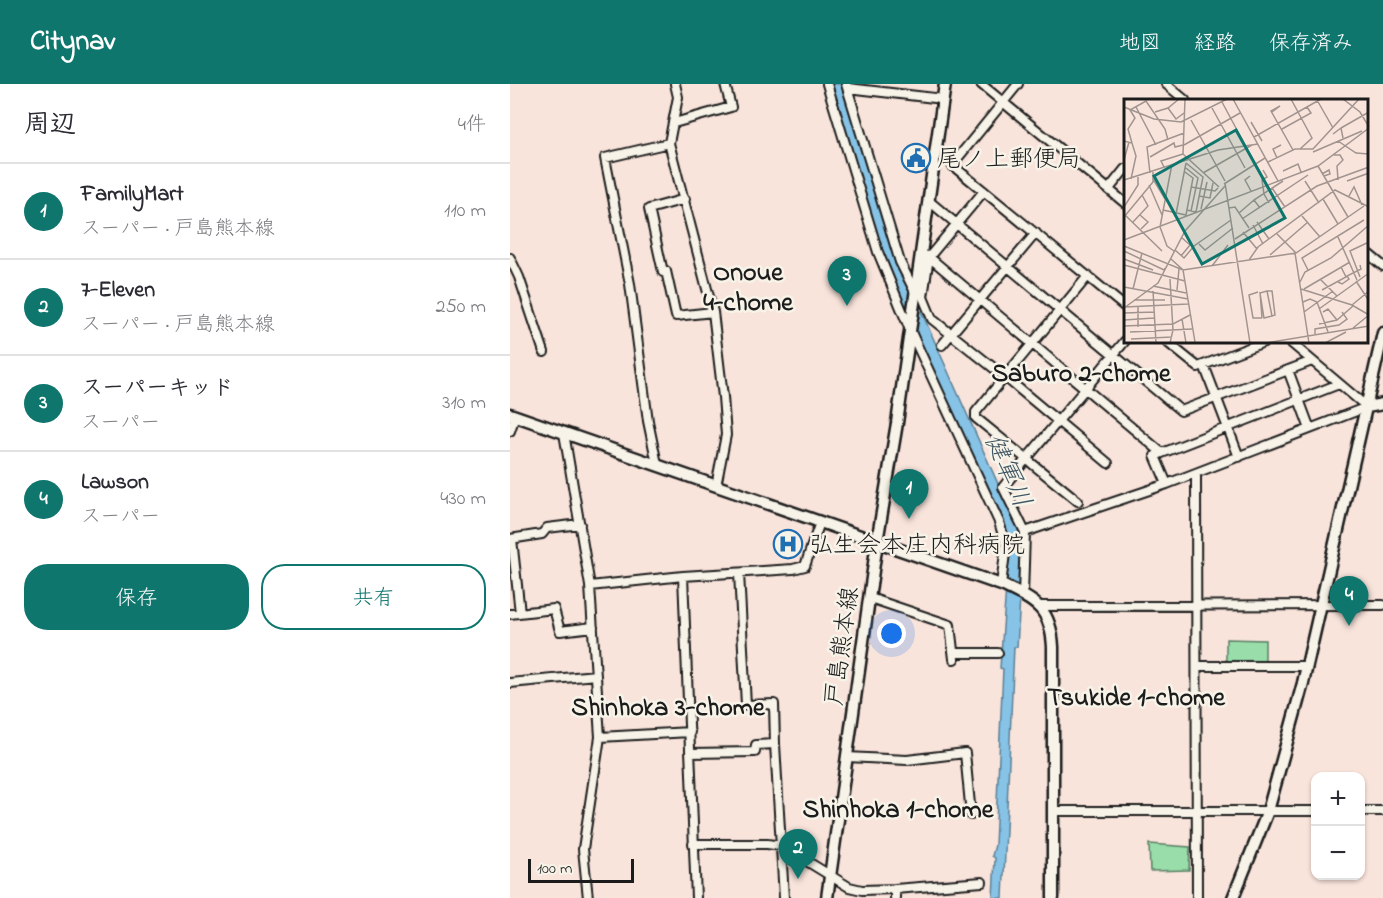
<!DOCTYPE html>
<html lang="ja">
<meta charset="utf-8">
<style>
body{margin:0;font-family:"Indie Flower","Klee One",sans-serif;background:#f7f7f7;color:#2b2b33}
.controls{position:absolute;right:18px;bottom:18px;display:grid;overflow:hidden;border-radius:12px;box-shadow:0 2px 4px #0004}
.controls button{width:54px;height:54px;display:grid;place-items:center;padding:0;border:0;border-bottom:2px solid #e1e1e2;background:#fff;color:#2b2b33;font:30px sans-serif}
.scale{position:absolute;left:18px;bottom:15px;width:106px;box-sizing:border-box;padding-left:6px;border:3px solid #1c1c1c;border-top:0;font-size:16px;line-height:21px;white-space:nowrap;color:#1c1c1c;-webkit-text-stroke:4px #f7f3e8;paint-order:stroke}
.you{position:absolute;left:382px;top:550px;width:21px;height:21px;margin:-15px;border:4px solid #fff;border-radius:50%;background:#1a73e8;box-shadow:0 0 0 9px #1a73e833}
.badge{display:grid;place-items:center;width:39px;height:39px;border-radius:50%;background:#0f766e;color:#fff;font-size:20px;font-weight:700}
.pin{position:absolute;translate:-50% -50px;filter:drop-shadow(0 2px 3px #0008)}
.pin::after{content:'';position:absolute;top:32px;width:21px;height:18px;background:inherit;clip-path:polygon(0 0,100% 0,50% 100%)}
.list{margin:0;padding:0;list-style:none}
h2{display:flex;justify-content:space-between;align-items:center;height:78px;margin:0;padding:0 24px;font-size:26px}
h2 small{font-size:20px;font-weight:400;color:#7c7c81}
.list li{display:grid;grid-template-columns:39px 1fr auto;gap:18px;align-items:center;box-sizing:border-box;height:96px;padding:0 24px;border-top:2px solid #e1e1e2}
.list b{display:block;font-size:22px;white-space:nowrap}
.list p{margin:0;font-size:20px;white-space:nowrap;color:#7c7c81}
.list em{font-size:20px;font-style:normal;color:#7c7c81}
.actions{display:flex;gap:12px;padding:18px 24px}
.actions a{flex:1;padding:14px 0;border:2px solid #0f766e;border-radius:24px;text-align:center;font-size:21px;color:#0f766e}
.actions .main{background:#0f766e;color:#fff}
.map{position:relative;flex:none;width:873px;height:814px;overflow:hidden}
header{display:flex;align-items:center;gap:36px;box-sizing:border-box;height:84px;padding:0 30px;background:#0f766e;color:#fff}
header strong{font-size:28px}
nav{display:flex;gap:33px;margin-inline-start:auto;font-size:21px}
main{display:flex}
aside{flex:1;background:#fff}
.map>svg:first-child{display:block}
</style>
<header>
<strong>Citynav</strong>
<nav><a>地図</a><a>経路</a><a>保存済み</a></nav>
</header>
<main>
<aside>
<h2>周辺<small>4件</small></h2>
<ul class="list">
<li><span class="badge">1</span><div><b>FamilyMart</b><p>スーパー · 戸島熊本線</p></div><em>110 m</em></li>
<li><span class="badge">2</span><div><b>7-Eleven</b><p>スーパー · 戸島熊本線</p></div><em>250 m</em></li>
<li><span class="badge">3</span><div><b>スーパーキッド</b><p>スーパー</p></div><em>310 m</em></li>
<li><span class="badge">4</span><div><b>Lawson</b><p>スーパー</p></div><em>430 m</em></li>
</ul>
<div class="actions"><a class="main">保存</a><a>共有</a></div>
</aside>
<div class="map">
<svg width="873" height="814" viewBox="0 0 873 814">
<rect width="100%" height="100%" fill="#f9e4dc"/>
<filter id="ink" filterUnits="userSpaceOnUse"><feTurbulence type="fractalNoise" baseFrequency=".0167" numOctaves="2"/><feDisplacementMap in="SourceGraphic" scale="12" xChannelSelector="R" yChannelSelector="G"/><feConvolveMatrix kernelMatrix="1 2 1 2 8 2 1 2 1" color-interpolation-filters="sRGB"/></filter>
<g filter="url(#ink)">
<path fill="#99deaa" stroke="#5a7d63" stroke-width="1.5" d="M716,555L755,556V580L716,579Z
M639,760L680,763L679,786L640,787Z"/>
<path fill="#86c3e6" stroke="#5c8095" stroke-width="1.5" d="M319,0H333L393,190L412,229L509,447L511,497L507,563H504L493,814H483L485,774L482,772L485,761L493,585L490,584L499,463L407,251L380,194Z"/>
<g fill="none" stroke-linecap="round" stroke-linejoin="round">
<g stroke="#1c1c1c" stroke-width="12">
<path id="street" d="M165,0L168,13L159,59L203,228L213,313L216,351L206,402
M317,0L368,168L400,246L489,438L496,461L491,501
M336,0L390,178L405,208
M471,0L615,119
M508,0L442,81L615,223
M656,0L675,16
M338,4L433,15
M164,39L221,23L215,0
M599,105L615,85
M474,107L419,173L652,369L829,300
M419,117L671,327L802,277
M856,168L873,182
M417,172L419,173L413,213L422,235L495,293L598,379
M0,174L9,193L34,268
M156,187L166,232L203,228
M153,188L139,125L175,115
M657,258L688,283L754,258
M432,261L526,149
M694,281L729,373
M778,286L800,345
M0,347L5,332
M54,349L80,502L90,653L73,765L78,814
M652,369L645,372L657,400
M147,380L138,337L120,200L95,74L159,59
M686,389L687,814
M568,417L466,334V328L578,192
M515,448L657,400L857,323L780,258
M0,455L32,450L37,444L70,440
M2,455L10,529
M229,489L236,621L264,620L265,660
M173,492L186,814
M80,502L173,492L283,485L295,482L310,438
M513,512L515,448L493,403L615,257
M360,514L440,541L444,575
M527,522L873,521
M0,530L44,525L50,547L83,543
M444,569H488
M687,582H797
M0,599L86,591
M90,653L180,648
M180,669L245,668L246,661L265,660L274,814
M337,673L397,676L455,669L461,731
M542,727H806
M850,727H873
M183,760H257L272,762L339,803L352,806L385,805V814
M385,805L472,798"/>
</g>
<g stroke="#1c1c1c" stroke-width="15">
<path id="secondary" d="M857,323L873,320
M0,330L494,502C527,518 541,525 543,563V814
M317,814L367,458L387,339L435,0
M723,814L758,727L793,599L873,249"/>
</g>
<use href="#street" stroke="#f7f3e8" stroke-width="8"/>
<use href="#secondary" stroke="#f7f3e8" stroke-width="10"/>
</g>
</g>
<defs>
<g id="civic-ring" transform="scale(1.5)"><circle r="9.5" fill="#f7f3e8" stroke="#1f6fb2" stroke-width="1.5"/><path d="M-.6-6.5H3V-4.5H.6V-3L4-1V1h2V6H-6V1h2V-1L-.6-3ZM-1.2 2.5V6h2.4V2.5Z" fill="#1f6fb2"/></g>
<g id="hospital-ring" transform="scale(1.5)"><circle r="9.5" fill="#f7f3e8" stroke="#1f6fb2" stroke-width="1.5"/><path d="M-5-5h3v3.5h4V-5h3V5h-3V1.5h-4V5h-3Z" fill="#1f6fb2"/></g>
</defs>
<g fill-rule="evenodd">
<use href="#civic-ring" x="406" y="74"/>
<use href="#hospital-ring" x="278" y="460"/>
</g>
<g text-anchor="middle" stroke-width="5" stroke-linejoin="round" paint-order="stroke">
<g font-size="24" fill="#1c1c1c" stroke="#f7f3e8" text-anchor="start">
<text x="427" y="82">尾ノ上郵便局</text>
<text x="299" y="468">弘生会本庄内科病院</text>
</g>
<g font-size="24" fill="#1c1c1c" stroke="#f7f3e8">
<text transform="translate(331 562) rotate(-82)" y="8">戸島熊本線</text>
</g>
<g font-size="26" font-weight="bold" fill="#1c1c1c" stroke="#f7f3e8">
<text x="238" y="196">Onoue<tspan x="238" dy="30">4-chome</tspan></text>
<text x="571" y="297">Saburo 2-chome</text>
<text x="626" y="621">Tsukide 1-chome</text>
<text x="158" y="631">Shinhoka 3-chome</text>
<text x="388" y="733">Shinhoka 1-chome</text>
</g>
<g font-size="26" font-style="italic" fill="#415663" stroke="#f7f3e8">
<text transform="translate(499 386) rotate(66)" y="9">健軍川</text>
</g>
</g>
<g transform="translate(614 15)">
<rect width="244" height="244" fill="#f9e4dc"/>
<path fill="none" stroke="#a1948f" stroke-width="1.5" d="M61,0L59,55L95,88M109,0L154,82M167,0L188,39L176,50M219,0L236,13L245,28M193,1L209,29M98,3L121,46M0,8L30,20L57,23L103,0M12,8L32,46M44,9L52,20L60,14M88,9L121,69M31,13L44,9L55,0M148,13L156,7L147,12L169,51M67,21L101,82M127,23L138,42M217,29L245,13M158,30L187,14L183,8M209,35L217,29L219,39M130,38L197,0M0,42L8,44L12,57L7,80M214,42L232,54L245,55M8,44L4,30L11,19L6,11L22,2L41,30L44,41M60,46L116,14M189,53L238,32M210,56H216L219,61L213,67L214,81M26,58L50,44L51,48L59,46M153,59L149,50L157,46M0,61L5,43M144,63L171,50H189L235,0M62,64L79,78L72,113L63,111M48,65L36,128L43,147L50,152M194,67L224,118M40,68L37,62L59,55M62,69L74,79L67,112M139,71L143,78L138,81L140,95L145,104M159,72L174,65L177,73M26,74L23,48L60,34M79,74L128,46M198,75L205,71L206,75L200,77M126,77L121,81L127,92M29,80L41,100M0,81L94,51L134,45M181,82L195,104M223,82L245,74M101,84L126,244M100,85L141,59M25,86L38,116M67,88L91,92L94,89M148,89L161,108M75,97L86,99L89,84M225,97L230,88L238,106M199,100L214,125M0,108L14,86V78M105,109L111,108L125,129M136,109L130,101L159,82M77,110L83,83M39,111L62,116L69,79L61,73M115,114L130,101M52,115L62,64M1,116L38,152M16,116L24,123L17,130M178,117L196,138M0,118L29,83V73M118,120L184,76M9,123L24,107L18,96M133,123L145,140M129,126L139,145M119,133L133,150M153,135L172,154M214,138L233,181M111,140L193,87L245,68M0,141L194,67L245,29M75,145L81,151L109,129M0,147L59,171L172,154L240,107M51,151L60,159L70,147L107,121M0,152L40,171L41,169M171,154L185,244M146,156L184,123M57,157L66,146L57,138M0,160L29,171M47,160L59,171L71,243M125,161L134,148L211,91L245,108M0,166L61,182M88,167L104,146M184,171L178,159L240,121M236,178L226,152L245,143M196,180L213,197M232,182L245,202M176,183L181,173L207,159L245,126M214,183L218,185L225,180L223,177L237,170L236,166M29,187L62,194M0,188L64,200M9,190L18,154M177,190L228,206L245,216M180,190L226,163M53,191L55,170M198,191L222,178L217,168M29,192L32,244M143,192H148L151,216L148,217ZM143,192L136,194L140,219L148,217M134,193L125,196L129,219H138M136,193L138,219M10,201H41M179,203L186,200L193,203L204,233M228,206L245,192M1,208L64,205M14,208V228M0,209L34,184L61,132L101,87M195,210L245,174M180,213L209,192M199,213L204,210L213,221M0,214L30,213M58,220L62,244M0,221L30,219M195,225L213,221L229,207M0,227L49,225L66,216M229,229L245,216M6,233L68,230M191,235V230L215,226L223,220L218,213M7,240L48,238M46,244L49,231L46,180M142,244L245,227M201,244L222,233"/>
<path fill="#0f766e" fill-opacity="0.15" stroke="#0f766e" stroke-width="3" d="M112,31L161,119L78,165L30,77Z"/>
<rect width="244" height="244" fill="none" stroke="#1c1c1c" stroke-width="3"/>
</g>
</svg>
<div class="controls">
<button>+</button>
<button>−</button>
</div>
<div class="scale">100 m</div>
<div class="you"></div>
<div class="pin badge" style="left:399px;top:435px">1</div>
<div class="pin badge" style="left:288px;top:795px">2</div>
<div class="pin badge" style="left:337px;top:222px">3</div>
<div class="pin badge" style="left:839px;top:542px">4</div>
</div>
</main>
